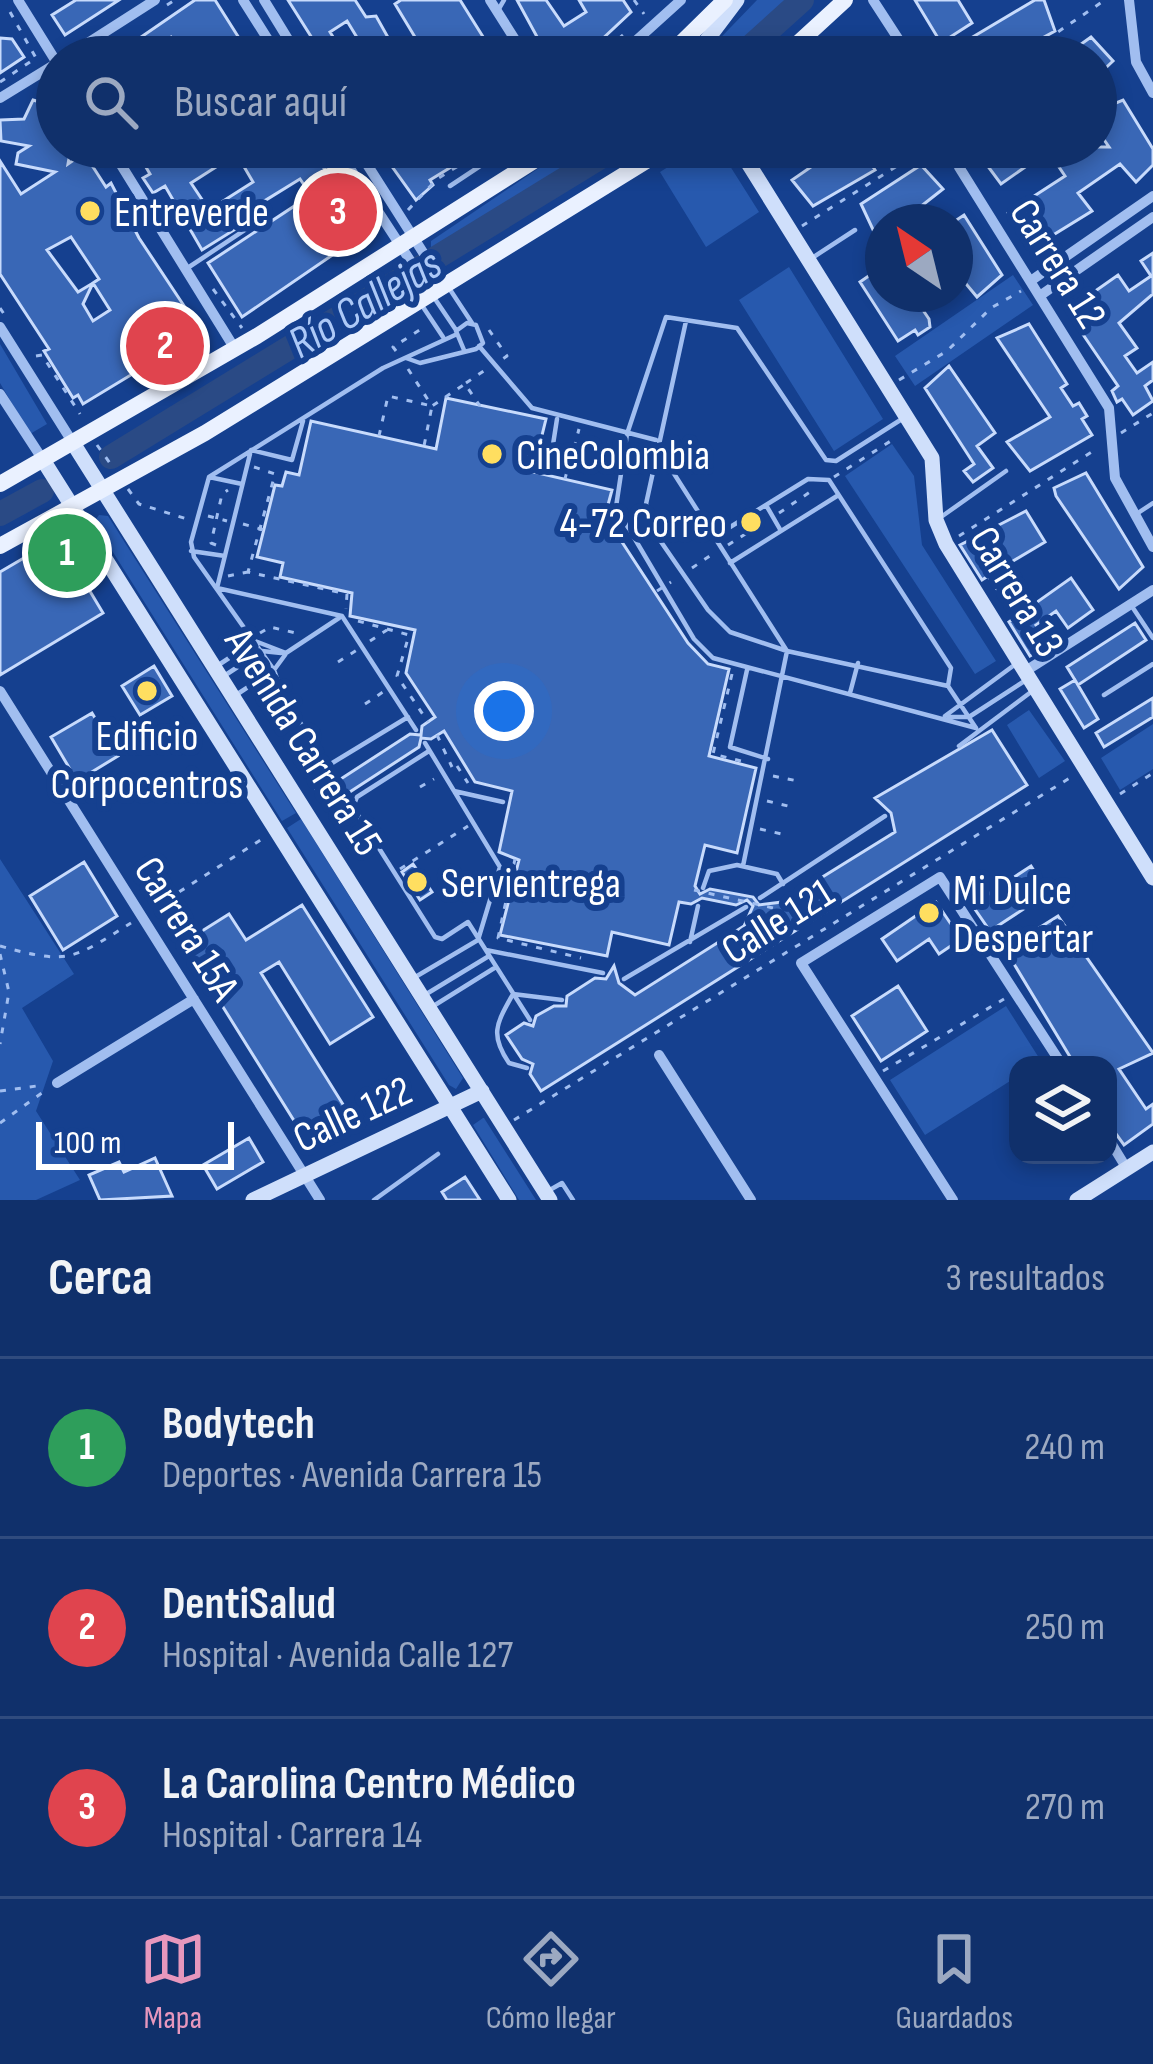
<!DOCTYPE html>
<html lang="es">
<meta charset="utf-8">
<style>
body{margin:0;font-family:"Sofia Sans Condensed",sans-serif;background:#193871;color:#f1f3f6}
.controls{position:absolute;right:36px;bottom:36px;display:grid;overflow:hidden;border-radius:24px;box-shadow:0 6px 18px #0003}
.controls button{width:108px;height:108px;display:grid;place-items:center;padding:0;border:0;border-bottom:3px solid #304b7e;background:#10306b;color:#f1f3f6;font:60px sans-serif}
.compass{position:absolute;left:865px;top:204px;width:108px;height:108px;border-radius:50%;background:#10306b;box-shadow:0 6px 18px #0003;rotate:325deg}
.scale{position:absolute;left:36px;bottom:30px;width:198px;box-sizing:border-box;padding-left:12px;border:6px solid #fff;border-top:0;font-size:33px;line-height:42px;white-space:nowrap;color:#fff;-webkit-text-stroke:9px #15408f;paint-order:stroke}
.you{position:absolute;left:504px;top:711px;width:42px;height:42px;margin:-30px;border:9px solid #fff;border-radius:50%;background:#1a73e8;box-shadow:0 0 0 18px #1a73e833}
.badge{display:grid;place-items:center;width:78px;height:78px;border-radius:50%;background:#e797bd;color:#fff;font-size:39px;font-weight:700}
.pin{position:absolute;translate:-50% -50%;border:6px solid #fff;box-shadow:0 3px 12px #0006}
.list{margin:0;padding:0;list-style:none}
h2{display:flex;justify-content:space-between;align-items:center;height:156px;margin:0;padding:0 48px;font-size:51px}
h2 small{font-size:39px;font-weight:400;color:#9ca9c1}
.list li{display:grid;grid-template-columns:78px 1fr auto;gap:36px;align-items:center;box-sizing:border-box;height:180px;padding:0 48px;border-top:3px solid #304b7e}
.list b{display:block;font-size:45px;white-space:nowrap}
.list p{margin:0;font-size:39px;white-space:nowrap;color:#9ca9c1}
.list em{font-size:39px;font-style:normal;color:#9ca9c1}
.icon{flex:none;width:66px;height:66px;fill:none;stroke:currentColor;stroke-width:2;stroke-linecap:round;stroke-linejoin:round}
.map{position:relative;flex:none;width:1153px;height:1200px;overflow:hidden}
.search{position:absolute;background:#10306b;box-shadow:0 6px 18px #0003;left:36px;right:36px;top:36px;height:132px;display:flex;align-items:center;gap:30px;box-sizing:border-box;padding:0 42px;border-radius:66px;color:#9ca9c1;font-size:45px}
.sheet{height:696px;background:#10306b}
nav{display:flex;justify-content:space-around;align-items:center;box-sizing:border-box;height:168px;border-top:3px solid #304b7e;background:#10306b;font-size:33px;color:#9ca9c1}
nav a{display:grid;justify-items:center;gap:6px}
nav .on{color:#e797bd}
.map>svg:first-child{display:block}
</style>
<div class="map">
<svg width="1153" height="1200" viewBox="0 0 1153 1200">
<rect width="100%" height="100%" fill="#15408f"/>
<path fill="#2759ae" d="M757,0H791L730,57H702Z
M570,147H597L431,250V241Z
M700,147H718L759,212L706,247L660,172Z
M789,267L883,419L834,451L739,300Z
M1013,275L1033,305L915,386L895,356Z
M0,344L47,424L30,434L0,383Z
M892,444L914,476L922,545L996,661L975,674L845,476Z
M99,515L108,516L296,813L282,821L94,522Z
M1029,710L1065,761L1039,778L1007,725Z
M1153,724V769L1120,790L1101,758Z
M301,819L463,1078L456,1089L449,1085L287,828Z
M0,859L74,974L22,1008L53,1061L36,1111L80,1180L36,1200H0Z
M1006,1006L1041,1061L1018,1065V1076L925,1135L890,1080Z
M483,1118H484L536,1200H519L473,1125Z"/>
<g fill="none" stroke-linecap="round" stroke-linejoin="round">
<path stroke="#2a4a85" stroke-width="24" d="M739,57L802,0
M111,457L617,147
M0,514L42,491"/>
</g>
<path fill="#3967b6" stroke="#c8dbfc" stroke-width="3" fill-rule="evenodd" d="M76,0H119L65,35L52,15Z
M195,0H215L251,57H183L171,37L154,48L159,57H112Z
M288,0H355L366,17L376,16L399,57H324ZM347,21L361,44L344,55L330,32Z
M401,0H460L490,48L484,57H427L395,4Z
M517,0H546L564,26L586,12L579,0H623L631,12L583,57H548Z
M915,0H958L972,23L941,43Z
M1035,0H1044L1055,31L1008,57H988L982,48L978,50L971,38Z
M1091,37L1113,61L1096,77V57H1063Z
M0,38L12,39L24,57L0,73Z
M867,40L878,57H843Z
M33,100L57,107V147H71L68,164L84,153L106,187L111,183L139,238L206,339L187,351L182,344L83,404L78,395L73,398L44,351L49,349L0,274V161L21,194L55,172L16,164L18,153L29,146L1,141L0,120L24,119ZM71,237L99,279L93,283L110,310L93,321L83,304L93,283L78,292L47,250Z
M1123,100L1153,149V165L1136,182L1120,164L1078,193L1092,211L1032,248L1008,213L1065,176L1057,164L1080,147H1109L1096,128V111Z
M134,147H201L208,159L224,149L230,158L191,183L209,210L253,182L236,153L246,147H310L366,232L242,317L208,263L311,195L300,179L253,208L258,215L202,250L165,186L153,193L143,178L150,174Z
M378,147H460L466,158L430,180L433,185L416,200Z
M840,147H875L865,154L875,170L813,206L792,180Z
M995,147H1017L1028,165L1001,184L981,157Z
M921,165L943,189L901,222H883V235L876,236L861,204Z
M964,215L1002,275L977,297L957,273L961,270L955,261V221Z
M1153,253V294L1119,323L1137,348L1125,356L1137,373L1153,362V380L1145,386L1153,401L1133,415L1122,399L1117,402L1112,391L1118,386L1067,311L1118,275L1129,291L1151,276L1141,261Z
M883,266V294H912L929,319L930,327L918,335L915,330L898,341L860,282Z
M1029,324L1067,384L1061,388L1073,406L1079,403L1087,416L1082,419L1092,435L1030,471L1007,442L1050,417L997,338Z
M949,366L995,433L977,446L993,468L973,482L964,471L974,464L925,388Z
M446,398L546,419L533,472L612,490L605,516L688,643L708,664L729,669L709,756L756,768L737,853L705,845L695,886L700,894L710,889L753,897L759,905L782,902L895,832L891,813L875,798L992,730L1027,785L541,1091L530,1074L533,1064L522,1059L506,1035L524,1023L533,1026L536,1016L554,1006H566L567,996L595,978L606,979L614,966L619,983L635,995L744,926L753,906L747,900L736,905L702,898L691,904L679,902L669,945L612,932L607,956L500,935L519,860L499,852L512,791L475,782L444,731L431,739L421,738L419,747L339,799L345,809L334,817L310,780L321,773L330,786L410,734L421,735L422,726L435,717L406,673L415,630L350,616L352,593L280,577L283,563L257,557L275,485L282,486L286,472L299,475L311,421L436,449Z
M1086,473L1143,567L1119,589L1056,496L1054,488Z
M1026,511L1045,542L1008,564L1020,582L1001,595L988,576L982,580L960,545Z
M58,538L103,613L0,675V572Z
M1071,578L1093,610L1068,628L1056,611L1036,625L1050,644L1030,656L1009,622Z
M1135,623L1146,640L1078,685L1067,667Z
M154,666L172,696L140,715L122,686Z
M1075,680L1098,719L1084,728L1060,689Z
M1153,698V717L1104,747L1096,733Z
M92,713L118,756L77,781L51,737Z
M84,862L117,916L63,950L30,896Z
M413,864L432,892L420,900L402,872Z
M1031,866L1048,893L990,931L972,905Z
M936,902L961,939L939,954L929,939L897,961L882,939Z
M302,905L373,1017L330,1044L279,962L261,973L354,1122L308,1143L183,943L229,914L246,940Z
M1058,916L1153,1053L1119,1069L1146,1109L1153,1104V1124L1124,1145L1108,1123V1065H1075L1005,949Z
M898,986L927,1031L881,1061L852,1016Z
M249,1138L263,1162L217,1189L203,1165Z
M155,1158L172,1196L100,1200L89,1175L119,1162L124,1172Z
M465,1177L480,1200H447L442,1192Z"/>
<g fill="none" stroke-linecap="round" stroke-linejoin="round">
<path stroke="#a1bef0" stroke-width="3" stroke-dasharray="6 9" stroke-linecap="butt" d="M634,0L644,14
M167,5L175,0
M547,57L548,56
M597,57L623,35
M1021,57L1105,0
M0,82L36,58L10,12
M408,210L437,179L468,160L471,164
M802,226L927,147
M213,289L242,328
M0,308L6,317
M489,330L507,356L501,360
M396,351L393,347L426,326
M36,356L42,355L80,414
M408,369L432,406L465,384L480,406
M899,380L947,351L991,308L1021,291
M466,383L488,368
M1121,433L1153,413
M379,436L388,396L432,406L424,446
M97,445L112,466
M574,448L579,429
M254,467L275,474L248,572L347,594L346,609
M834,477L897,437
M565,479L569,463
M128,489L139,504L187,519
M779,513L816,488
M208,516L227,521
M243,524L264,530
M959,536L1098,448
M216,545L211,543L222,494L228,490
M728,545L766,521
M692,568L714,553
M228,576L248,572
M358,621L409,635L397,676L428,722
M260,633L270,627L296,633
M370,641L387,630
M338,662L357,650
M732,674L713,754L741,761
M365,704L383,692
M437,735L452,767
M457,766L468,783
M773,776L798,781
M420,787L434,779
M1120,794L1153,773
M767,801L792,807
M760,829L786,835
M515,859L498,938L581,958
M400,869L468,826
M154,908L262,839
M0,946C68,965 72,960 131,923
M0,954L9,992L0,1044
M883,1071L1004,999
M0,1091L44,1085
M514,1120L1073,776
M0,1123L46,1090"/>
<path stroke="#a1bef0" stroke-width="4.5" d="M497,12L504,0
M450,186L509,147
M812,258L855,230
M186,269L257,222
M449,288L472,323
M435,299L456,330
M423,307L443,337
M686,321L646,504L657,536L708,610L730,632L787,651L948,686L976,728
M479,346L532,408L656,440
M406,358L420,363L476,349L483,343L476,325L467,323L456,331L464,350
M557,419L552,451L618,470
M902,419L836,461L826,460L737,328L666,317L627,434L616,507L694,639L713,658L976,728
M657,447L787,651L743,866
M251,450L292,460L303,421
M209,477L242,484
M766,505L781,531
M1138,513L1153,503
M941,517L1006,471
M714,537L808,479L829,480L951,668L948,686
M191,551L225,556
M730,563L837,496
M217,588L342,616L416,730
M217,588L250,454
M1133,608L1153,638
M255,641L286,653L339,618
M220,664L255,641
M747,670L730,747L768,759
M227,674L262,651L281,653
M239,693L274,670L285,655
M850,693L858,663
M1104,695L1153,664
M945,716L1013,666
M408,717L329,765L284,699L274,670L194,557L191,542L209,477L383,368L455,335
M949,717H969L1023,682
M959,746L1031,692
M429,751L357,797L353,807L435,937L442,939L468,922L530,1020
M454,791L503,802
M703,888L709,871L737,865L777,874L783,884
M760,898L885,816
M690,942L698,906
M486,950L603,973
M417,976L478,940L500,867L425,743
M624,979L746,907
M428,993L489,956
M435,1005L496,967
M527,1068L509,1063C489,1034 497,1023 513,994L562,1000
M548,1191L562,1183L573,1200
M374,1200L438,1154"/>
<path stroke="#a1bef0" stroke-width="10" d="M243,0L279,57
M264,0L299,57
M490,0L526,57
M873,0L910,57
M1129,0L1136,62L1153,93
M66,57L155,0
M618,57L681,0
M0,98L57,63L18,0
M110,147L235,349
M336,147L432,294
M356,147L445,287
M954,147L959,167L1109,408L1115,478L1153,547
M1032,280L1153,196
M1041,295L1153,217
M0,327L73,443
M0,394L43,460
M1024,672L1153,590
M0,691L320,1200
M659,1055L751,1200
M57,1083L194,999
M1108,1138L1127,1169
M953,1200L801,963L940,877L1062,1065"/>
<path stroke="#cfdffb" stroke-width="15" d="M694,57L737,0
M738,147L932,458L936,520L946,544L1153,878
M73,443L550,1200
M43,460L509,1200
M253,1200L482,1091
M1077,1200L1153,1152"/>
<path stroke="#eaf1ff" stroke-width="16" d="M667,57L725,0
M783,57L845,0
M0,484L257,336L556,147
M0,546L205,433L669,147"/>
<path stroke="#a1bef0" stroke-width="3" stroke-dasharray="6 9" stroke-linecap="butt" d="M657,591L671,582
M694,890L773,908"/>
</g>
<g fill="#ffde60" stroke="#15408f" stroke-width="4.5">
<circle cx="90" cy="211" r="12"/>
<circle cx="492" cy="454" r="12"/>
<circle cx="751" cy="522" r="12"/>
<circle cx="147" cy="691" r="12"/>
<circle cx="417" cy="882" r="12"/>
<circle cx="929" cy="913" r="12"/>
</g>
<g text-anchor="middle" stroke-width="12" stroke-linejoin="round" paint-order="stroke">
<g font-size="42" fill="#fff" stroke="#15408f" text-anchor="start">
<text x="114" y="226">Entreverde</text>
<text x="516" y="469">CineColombia</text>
<text x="727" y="537" text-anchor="end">4-72 Correo</text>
<text x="147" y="750" text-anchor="middle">Edificio<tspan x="147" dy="48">Corpocentros</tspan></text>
<text x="441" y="897">Servientrega</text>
<text x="953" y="904">Mi Dulce<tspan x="953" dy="48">Despertar</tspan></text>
</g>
<g font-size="42" fill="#fff" stroke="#15408f">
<text transform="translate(1059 263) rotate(58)" y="15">Carrera 12</text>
<text transform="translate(1018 591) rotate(59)" y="15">Carrera 13</text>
<text transform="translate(305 741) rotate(58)" y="15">Avenida Carrera 15</text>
<text transform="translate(777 920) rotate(-32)" y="15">Calle 121</text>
<text transform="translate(188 928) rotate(58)" y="15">Carrera 15A</text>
<text transform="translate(352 1113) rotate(-25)" y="15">Calle 122</text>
</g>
<g font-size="45" font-style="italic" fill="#adc9f7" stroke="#15408f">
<text transform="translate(364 302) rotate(-31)" y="16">Río Callejas</text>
</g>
</g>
</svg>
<div class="controls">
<button><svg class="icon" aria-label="layers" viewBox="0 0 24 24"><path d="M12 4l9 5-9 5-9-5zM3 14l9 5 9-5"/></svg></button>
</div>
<svg class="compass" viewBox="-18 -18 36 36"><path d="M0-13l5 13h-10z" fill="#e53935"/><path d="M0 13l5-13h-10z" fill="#9ca9c1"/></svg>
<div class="scale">100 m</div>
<div class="you"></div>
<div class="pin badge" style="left:67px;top:553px;background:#2e9e5b">1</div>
<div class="pin badge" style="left:165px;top:346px;background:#e0444e">2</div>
<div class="pin badge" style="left:338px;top:212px;background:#e0444e">3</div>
<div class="search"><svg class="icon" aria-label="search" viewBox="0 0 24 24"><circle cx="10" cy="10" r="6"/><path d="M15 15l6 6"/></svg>Buscar aquí</div>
</div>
<section class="sheet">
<h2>Cerca<small>3 resultados</small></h2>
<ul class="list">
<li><span class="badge" style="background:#2e9e5b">1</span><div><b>Bodytech</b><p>Deportes · Avenida Carrera 15</p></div><em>240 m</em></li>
<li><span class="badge" style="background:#e0444e">2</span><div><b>DentiSalud</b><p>Hospital · Avenida Calle 127</p></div><em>250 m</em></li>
<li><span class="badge" style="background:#e0444e">3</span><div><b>La Carolina Centro Médico</b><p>Hospital · Carrera 14</p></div><em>270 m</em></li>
</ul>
</section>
<nav>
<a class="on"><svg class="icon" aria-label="map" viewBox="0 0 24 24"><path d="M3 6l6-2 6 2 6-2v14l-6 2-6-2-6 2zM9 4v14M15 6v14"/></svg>Mapa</a>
<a><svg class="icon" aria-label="directions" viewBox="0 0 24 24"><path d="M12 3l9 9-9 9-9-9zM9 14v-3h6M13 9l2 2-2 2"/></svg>Cómo llegar</a>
<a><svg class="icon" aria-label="saved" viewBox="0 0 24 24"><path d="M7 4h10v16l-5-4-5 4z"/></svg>Guardados</a>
</nav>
